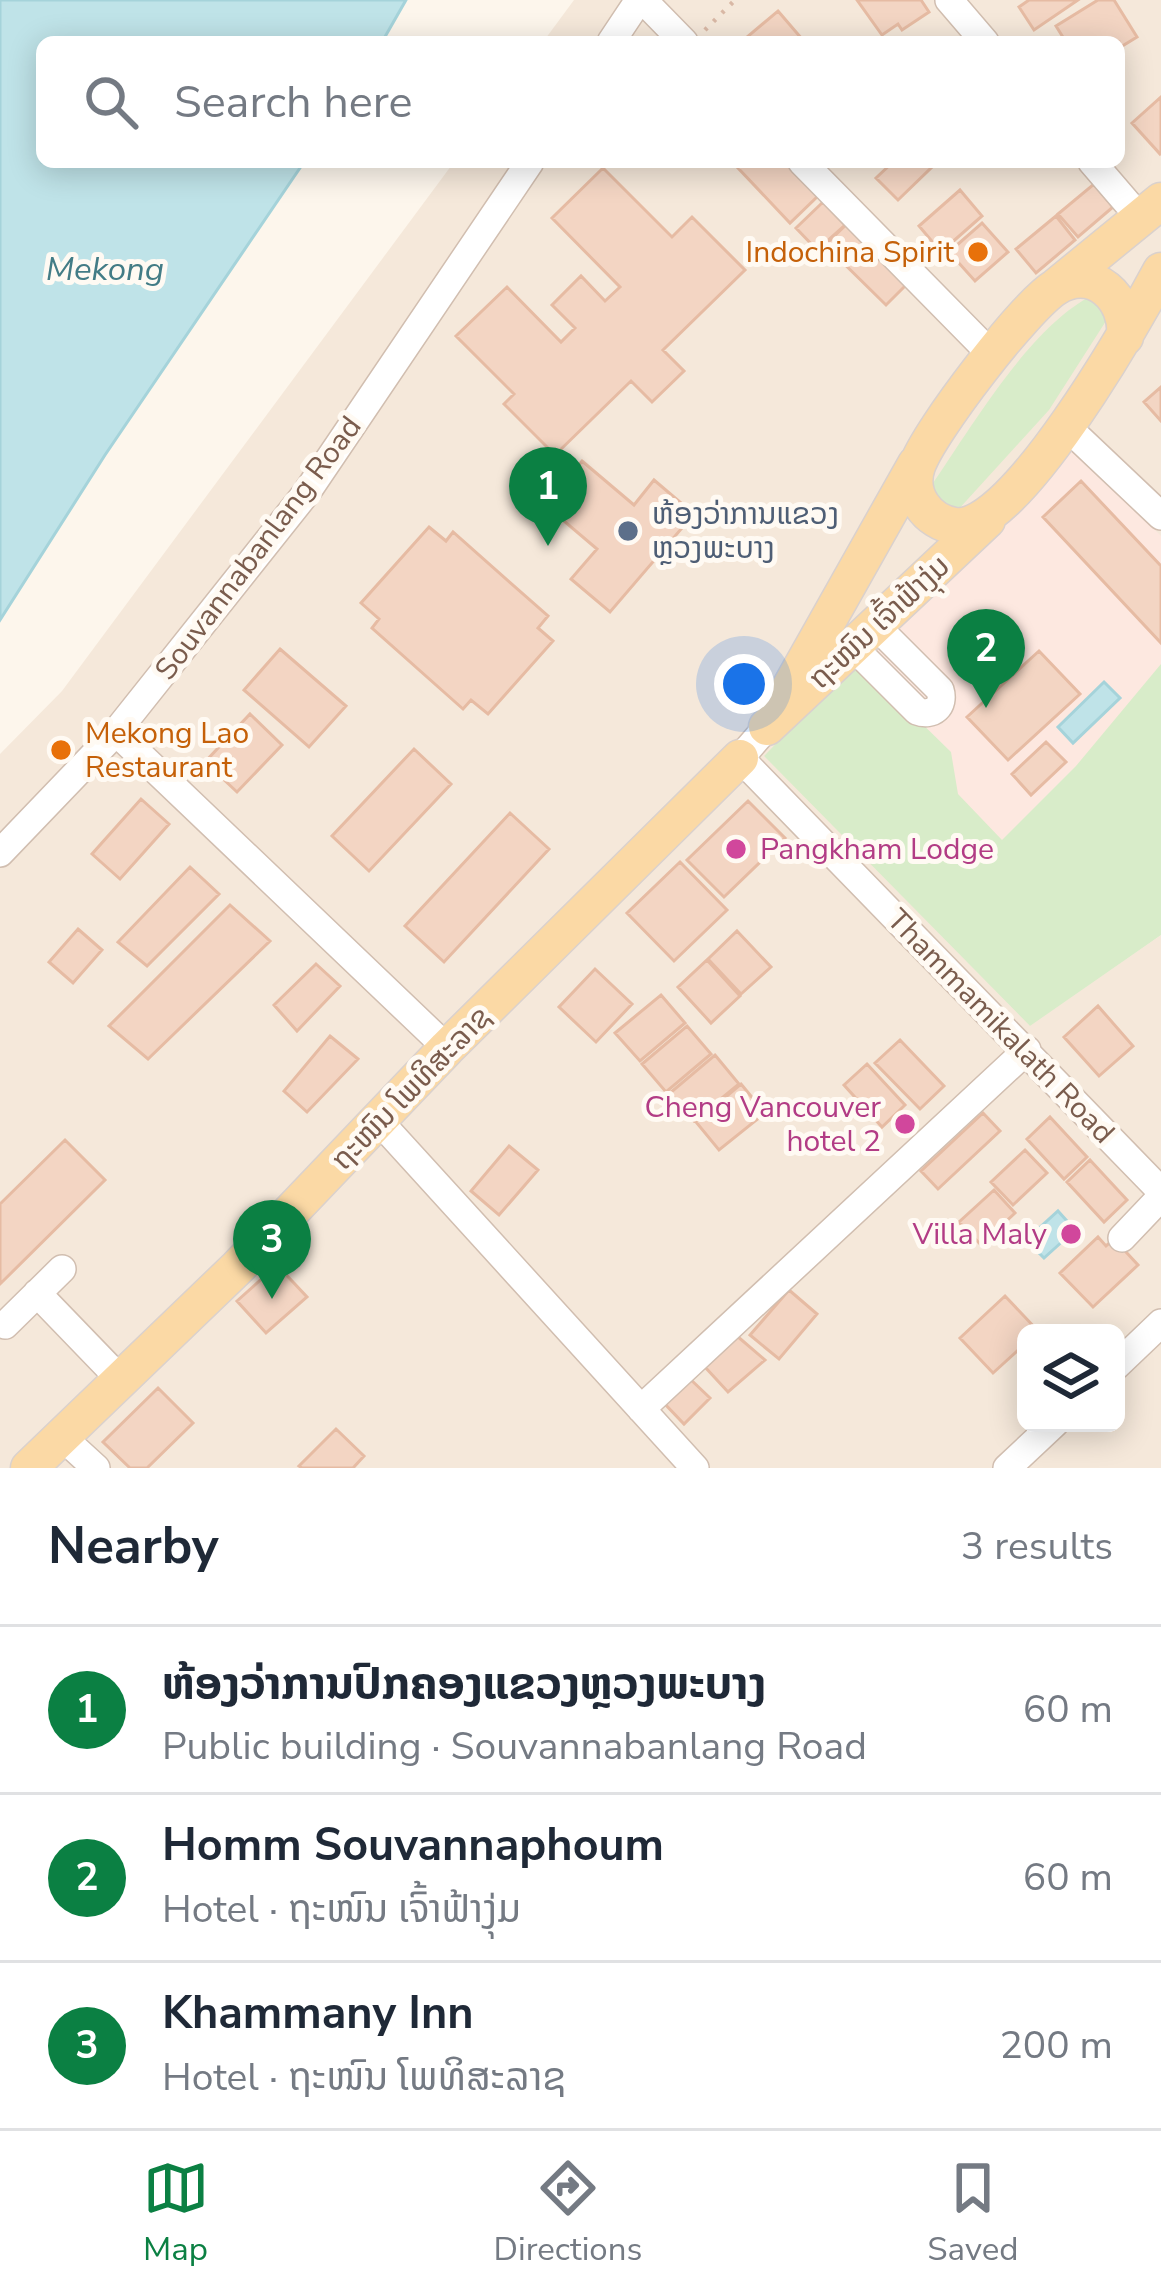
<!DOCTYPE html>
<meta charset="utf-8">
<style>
body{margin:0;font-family:"Nunito Sans","Noto Sans Lao",sans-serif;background:#f6f6f7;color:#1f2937}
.controls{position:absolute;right:36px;bottom:36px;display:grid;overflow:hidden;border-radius:18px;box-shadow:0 6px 30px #0003}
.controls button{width:108px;height:108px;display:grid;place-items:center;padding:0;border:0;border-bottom:3px solid #e0e1e3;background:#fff;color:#1f2937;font:60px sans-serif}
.you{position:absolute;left:744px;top:684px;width:42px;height:42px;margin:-30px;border:9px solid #fff;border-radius:50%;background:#1a73e8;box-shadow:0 0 0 18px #1a73e833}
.badge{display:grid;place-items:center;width:78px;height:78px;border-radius:50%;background:#0b8043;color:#fff;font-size:39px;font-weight:700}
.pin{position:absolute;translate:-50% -99px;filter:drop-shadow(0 3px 6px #0008)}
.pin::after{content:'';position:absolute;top:63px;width:42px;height:36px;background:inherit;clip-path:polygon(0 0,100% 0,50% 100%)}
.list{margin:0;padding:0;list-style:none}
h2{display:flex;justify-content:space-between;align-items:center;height:156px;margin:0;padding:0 48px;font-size:51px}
h2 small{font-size:39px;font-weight:400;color:#747a83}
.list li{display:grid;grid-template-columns:78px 1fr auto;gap:36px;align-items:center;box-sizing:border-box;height:168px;padding:0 48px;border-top:3px solid #e0e1e3}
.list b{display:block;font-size:45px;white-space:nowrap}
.list p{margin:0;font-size:39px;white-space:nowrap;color:#747a83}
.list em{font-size:39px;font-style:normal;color:#747a83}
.icon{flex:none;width:66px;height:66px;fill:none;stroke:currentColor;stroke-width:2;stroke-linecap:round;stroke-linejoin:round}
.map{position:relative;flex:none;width:1161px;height:1468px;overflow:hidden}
.search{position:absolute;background:#fff;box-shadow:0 6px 30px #0003;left:36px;right:36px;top:36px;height:132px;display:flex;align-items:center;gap:30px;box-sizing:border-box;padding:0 42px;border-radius:18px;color:#747a83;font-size:45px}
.sheet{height:660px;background:#fff}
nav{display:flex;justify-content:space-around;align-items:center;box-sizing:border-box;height:168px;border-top:3px solid #e0e1e3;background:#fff;font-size:33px;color:#747a83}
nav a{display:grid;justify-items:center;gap:6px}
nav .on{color:#0b8043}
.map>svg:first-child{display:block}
</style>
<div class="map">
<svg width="1161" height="1468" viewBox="0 0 1161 1468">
<rect width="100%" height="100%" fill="#fdf6ec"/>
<path fill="#f5e8da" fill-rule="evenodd" d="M574,0H1161V664L1030,1025L1161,935V1468H0V754L62,691L454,162H1119V42H543ZM1026,1333H1116V1423H1026Z"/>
<path fill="#fde8e0" d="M1068,443L1161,536V935L1030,1026L764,756Z"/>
<path fill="#d8ecc9" d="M1093,295L1105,304L1106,321L1049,410L957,511L941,515L931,486C971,428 1030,326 1093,295Z
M857,660L951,752L958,794L1002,840L1076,766L1161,664V935L1030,1026L764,756Z"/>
<path fill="#bfe3e8" stroke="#a5d3da" stroke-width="3" d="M0,0H406L382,42H42V162H304L105,455L0,620Z
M1104,682L1120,698L1073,743L1058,727Z
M1058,1211L1075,1230L1044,1258L1026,1240Z"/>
<path fill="#f3d5c3" stroke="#e6bba3" stroke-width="3" d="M857,0H921L929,12L902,30L898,24L882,35Z
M1029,0H1078L1034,30L1019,7Z
M1098,0H1114L1137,37L1119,48V42H1066L1056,26Z
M778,11L802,39L752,42L747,37Z
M1161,97V153L1160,154L1132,123Z
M744,162H787L819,195L790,223L738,168Z
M893,162H928L933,166L898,200L876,178Z
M603,168L672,237L692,217L745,270L663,350L684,371L652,402L631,381L555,455L504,404L514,394L456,336L507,287L561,342L575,328L552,305L581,276L605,301L620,287L552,218Z
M1094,184L1113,207L1078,237L1058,214Z
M960,190L982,216L941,252L919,226Z
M823,202L845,225L817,250L796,228Z
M1056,216L1075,240L1036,273L1016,249Z
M848,223L908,283L886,305L825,245Z
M982,223L1008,252L975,281L949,252Z
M1161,387V421L1144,402Z
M582,461L634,505L654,480L694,514L610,612L571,579L597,549L544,504Z
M1081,481L1161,566V643L1043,517Z
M429,527L446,541L453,532L548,616L538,628L553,641L488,714L471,700L463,709L372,628L379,619L361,603Z
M280,649L346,706L309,747L244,690Z
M1039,651L1080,694L1008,760L967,717Z
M250,714L282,745L237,792L205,762Z
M1046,742L1066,762L1031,795L1012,774Z
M414,749L451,784L369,871L332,836Z
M141,799L169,824L120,879L92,854Z
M748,801L785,838L724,897L687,860Z
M510,813L549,849L444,962L405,926Z
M680,862L727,910L674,961L627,913Z
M190,867L219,894L147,966L118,942Z
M230,905L270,941L148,1059L109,1026Z
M78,929L102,950L73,983L49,962Z
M737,931L771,967L741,994L708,959Z
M707,960L740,996L711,1023L678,987Z
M316,964L340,986L297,1031L274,1005Z
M595,969L632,1004L596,1042L559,1007Z
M661,995L685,1023L640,1061L615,1033Z
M1098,1006L1133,1046L1099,1076L1064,1037Z
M687,1026L711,1054L666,1092L642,1064Z
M330,1036L358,1059L307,1112L284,1091Z
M900,1040L944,1086L920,1109L875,1063Z
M715,1055L739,1084L694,1121L670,1093Z
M867,1064L905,1105L882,1127L844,1085Z
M741,1084L765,1113L719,1150L696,1122Z
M983,1113L1000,1131L938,1189L921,1171Z
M1050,1117L1087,1157L1064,1179L1027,1139Z
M65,1140L105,1180L0,1284V1204Z
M509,1146L538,1170L499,1215L471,1191Z
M1025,1150L1047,1173L1013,1205L991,1182Z
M1090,1160L1127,1200L1104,1222L1067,1182Z
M994,1190L1015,1213L981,1245L959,1222Z
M1098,1237L1106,1246L1114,1239L1138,1265L1093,1307L1060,1273Z
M277,1265L307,1297L266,1333L237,1301Z
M789,1290L817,1314L779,1359L750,1335Z
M1005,1296L1038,1331L1026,1333V1343L993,1373L960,1338Z
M737,1336L765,1360L728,1392L705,1367Z
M688,1377L710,1398L684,1424L663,1402Z
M158,1388L193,1423L147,1468H130L103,1442Z
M336,1429L364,1456L353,1468H302L299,1466Z"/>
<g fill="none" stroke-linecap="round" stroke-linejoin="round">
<g stroke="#d1beb0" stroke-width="30">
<path id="minor" d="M643,0L684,42
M949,0L985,42
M611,42L639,0
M802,162L991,354
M1092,162L1141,219
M1067,427L1161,516
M853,647L917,711C933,717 945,706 940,690L875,625
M767,727L740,758L1161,1191
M116,732L447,1048
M0,853L116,732L307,492L530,162
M379,1121L695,1468
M1122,1238L1161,1197
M37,1293L120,1379
M5,1325L62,1269
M1116,1366L1161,1323
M641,1409L1027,1050
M61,1436L96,1468
M1007,1468L1055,1423"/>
</g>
<g stroke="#dad1cd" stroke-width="39">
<path id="major" d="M1057,286L1161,201
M1125,337C1129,299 1094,264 1056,287C1025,306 929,431 917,466C907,494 927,522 955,526C1014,535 1134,321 1161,271
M787,693L916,464
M767,727L987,520
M29,1468L238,1267L447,1048L740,758"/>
</g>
<path stroke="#d9b8a5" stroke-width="4.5" stroke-dasharray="3 9" stroke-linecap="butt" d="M705,30L735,0"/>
<use href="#minor" stroke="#fff" stroke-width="27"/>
<use href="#major" stroke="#fbd9a5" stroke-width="36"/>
</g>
<g fill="#e8710a" stroke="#fffaf3" stroke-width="4.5">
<circle cx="978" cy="252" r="12"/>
<circle cx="61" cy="750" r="12"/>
</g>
<circle fill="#5c6f8a" stroke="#fffaf3" stroke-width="4.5" cx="628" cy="531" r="12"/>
<g fill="#d1479c" stroke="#fffaf3" stroke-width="4.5">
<circle cx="736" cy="849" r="12"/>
<circle cx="905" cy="1124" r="12"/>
<circle cx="1071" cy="1234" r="12"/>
</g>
<g text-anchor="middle" stroke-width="10" stroke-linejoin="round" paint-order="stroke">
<g font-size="30" fill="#c56008" stroke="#fffaf3" text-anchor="end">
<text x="954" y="262">Indochina Spirit</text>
<text x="85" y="743" text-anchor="start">Mekong Lao<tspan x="85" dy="34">Restaurant</tspan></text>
</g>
<g font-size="30" fill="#4e5e75" stroke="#fffaf3" text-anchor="start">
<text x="652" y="524">ຫ້ອງວ່າການແຂວງ<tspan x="652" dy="34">ຫຼວງພະບາງ</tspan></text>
</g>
<g font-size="30" fill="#7a5c4d" stroke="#fffaf3">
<text transform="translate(258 548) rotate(-53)" y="10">Souvannabanlang Road</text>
<text transform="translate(879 622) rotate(-43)" y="10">ຖະໜົນ ເຈົ້າຟ້າງຸ່ມ</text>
<text transform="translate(1001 1026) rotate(46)" y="10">Thammamikalath Road</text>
<text transform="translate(411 1088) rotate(-46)" y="10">ຖະໜົນ ໂພທິສະລາຊ</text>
</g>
<g font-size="30" fill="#b23c85" stroke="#fffaf3" text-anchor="end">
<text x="760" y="859" text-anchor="start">Pangkham Lodge</text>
<text x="881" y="1117">Cheng Vancouver<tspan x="881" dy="34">hotel 2</tspan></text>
<text x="1047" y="1244">Villa Maly</text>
</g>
<g font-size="33" font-style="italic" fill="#437c86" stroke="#fffaf3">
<text x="105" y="280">Mekong</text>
</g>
</g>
</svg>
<div class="controls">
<button><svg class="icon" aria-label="layers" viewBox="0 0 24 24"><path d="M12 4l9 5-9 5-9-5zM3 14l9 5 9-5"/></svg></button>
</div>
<div class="you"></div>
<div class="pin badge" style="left:548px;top:546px">1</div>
<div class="pin badge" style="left:986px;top:708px">2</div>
<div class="pin badge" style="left:272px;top:1299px">3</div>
<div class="search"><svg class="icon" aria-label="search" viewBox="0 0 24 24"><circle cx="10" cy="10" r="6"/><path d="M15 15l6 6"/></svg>Search here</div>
</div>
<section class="sheet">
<h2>Nearby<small>3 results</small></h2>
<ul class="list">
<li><span class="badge">1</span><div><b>ຫ້ອງວ່າການປົກຄອງແຂວງຫຼວງພະບາງ</b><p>Public building · Souvannabanlang Road</p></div><em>60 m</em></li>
<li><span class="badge">2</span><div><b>Homm Souvannaphoum</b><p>Hotel · ຖະໜົນ ເຈົ້າຟ້າງຸ່ມ</p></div><em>60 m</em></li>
<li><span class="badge">3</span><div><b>Khammany Inn</b><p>Hotel · ຖະໜົນ ໂພທິສະລາຊ</p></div><em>200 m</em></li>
</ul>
</section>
<nav>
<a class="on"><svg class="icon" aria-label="map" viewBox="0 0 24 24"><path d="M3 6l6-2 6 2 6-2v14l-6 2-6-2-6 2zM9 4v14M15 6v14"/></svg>Map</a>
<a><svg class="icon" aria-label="directions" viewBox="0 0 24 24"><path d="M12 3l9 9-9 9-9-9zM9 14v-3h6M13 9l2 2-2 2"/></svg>Directions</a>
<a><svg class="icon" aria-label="saved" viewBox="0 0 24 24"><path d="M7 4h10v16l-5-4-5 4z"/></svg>Saved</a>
</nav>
